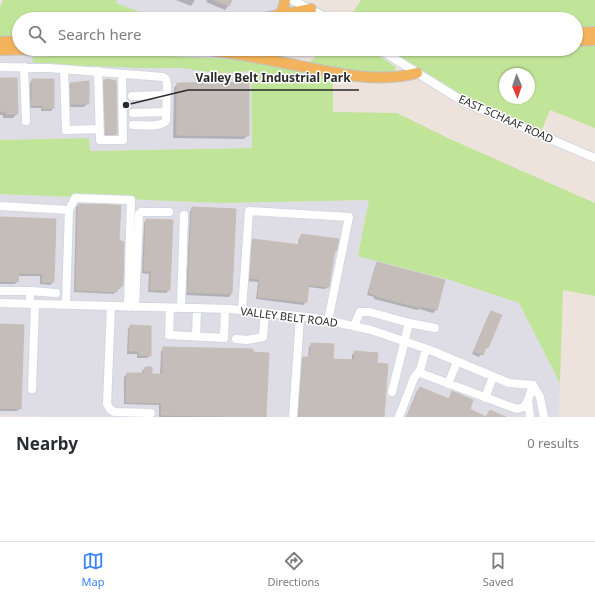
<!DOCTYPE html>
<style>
body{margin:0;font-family:"Noto Sans",sans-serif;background:#f7f7f7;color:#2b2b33}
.compass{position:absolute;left:499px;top:68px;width:36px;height:36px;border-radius:50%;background:#fff;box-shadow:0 1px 3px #0004;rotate:178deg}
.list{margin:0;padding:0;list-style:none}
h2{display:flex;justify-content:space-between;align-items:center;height:52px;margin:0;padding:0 16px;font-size:17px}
h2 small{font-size:13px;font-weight:400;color:#7c7c81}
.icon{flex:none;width:22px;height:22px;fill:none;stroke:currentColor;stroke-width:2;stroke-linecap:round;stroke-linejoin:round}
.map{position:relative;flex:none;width:595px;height:417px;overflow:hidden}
.search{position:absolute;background:#fff;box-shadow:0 1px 3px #0004;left:12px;right:12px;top:12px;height:44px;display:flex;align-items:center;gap:10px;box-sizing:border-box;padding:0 14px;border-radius:22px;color:#7c7c81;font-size:15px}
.sheet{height:124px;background:#fff}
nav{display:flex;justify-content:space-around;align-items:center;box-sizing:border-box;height:56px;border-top:1px solid #e1e1e2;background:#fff;font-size:11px;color:#7c7c81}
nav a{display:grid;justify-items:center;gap:2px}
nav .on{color:#3a82fc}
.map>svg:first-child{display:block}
</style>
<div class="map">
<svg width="595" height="417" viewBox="0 0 595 417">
<rect width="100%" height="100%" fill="#ede3dc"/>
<path fill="#dedde5" d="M117,0H285L283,10L259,19H158L115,3Z
M44,49H199L250,56L252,148L89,151L88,138L0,140V50Z
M0,194L222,203L370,200L450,280L519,303L560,378L559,417H50L0,415Z"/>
<path fill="#c0e498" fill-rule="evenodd" d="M3,0H117L116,3L158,19H19V41L0,42V8Z
M361,0H595V32L576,33V19H349Z
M595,40V128L550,110L540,134L464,102L379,49H576V41ZM505,74H529V98H505Z
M373,52L396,67L395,72C367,76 336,69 309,62L320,53Z
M82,54L115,56L144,55L250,60L333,73V112L397,113L452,140L595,203V296L563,290L560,383L519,303L450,280L358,256L369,200L222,203L0,194V140L89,138L90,151L252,148L251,71L224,73L209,72L182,68H140L40,64L33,62L32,57Z"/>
<path fill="#0003" d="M176,0H195L191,6Z
M207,0H231L228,6L225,10L206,2Z
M0,79L17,114L13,118H3V115H0Z
M32,80L53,108L51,111H41V108H30V83Z
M104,81H115L116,134L112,138H102L100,85Z
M70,84L88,103L84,107H67L66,88Z
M177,84L248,135L244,139L173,138L174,88Z
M79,205L118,241L122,286L119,289H117L116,291L114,294L74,292L76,207Z
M192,208L231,294L229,297L186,295L190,211Z
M0,218L53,282L50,285L40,284V276H18L17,281L15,284H0Z
M146,220L172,221L169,290L166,293L148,292L149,274L142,273L144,223Z
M302,236L336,250L333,252L328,287L325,289L308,287L306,302L303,305L256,299L258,282L247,281L250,243L253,240L298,245L299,238Z
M378,263L436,310L433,313L419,309L417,310L374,299V297L367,295L375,266Z
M491,312L487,347L479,357L472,354L489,314Z
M0,325L20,408L17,411H0Z
M130,326L150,355L147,358H137V354H127L128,329Z
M312,344L332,360L352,361V355L355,352L375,364L383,417H296L300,361L303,358H308L309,347Z
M164,348L268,354L265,417H159V405L124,404V377L127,374H142V371L145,368L151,375H160L161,351Z
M420,388L448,400L452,392L468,410L484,417H406L417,391Z"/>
<path fill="#c5bdb9" stroke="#c8beb6" d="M214,0H232L229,6Z
M0,78H17L18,114H6V111H0Z
M32,79H54V108L43,109V105H32Z
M106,79L116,81L117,134H105L104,80H106Z
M89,81V104H71L70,83Z
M249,82V136L177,135V83Z
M78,204L121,205L119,240L124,242L123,286L118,287L117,292L76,290Z
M192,207L236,209L232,294L188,292Z
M0,217L56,219L54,282H42L43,274L19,273L18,282L0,281Z
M146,219L173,220L170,290H151V271H144Z
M301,234L339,239L337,250H335L329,287L309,285L307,302L258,297L260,279L250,278L253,239L300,245Z
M377,262L445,280L437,310L421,306V308L376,296V295L369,293Z
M491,311L502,315L488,348L486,347L483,355L474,351Z
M0,324L24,325L21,409L0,408Z
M130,325L151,326V356L139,355V351H129Z
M311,343L334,344L333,359L355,360L354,351L378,353L377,363L388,364L384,417H299L303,357H310Z
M163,347L253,349V352L269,353L266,417L161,415L162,403L126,402L127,373H145V367H152V374H163Z
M420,387L449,399L452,391L473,400L470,409L486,417L490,410L506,417H407Z"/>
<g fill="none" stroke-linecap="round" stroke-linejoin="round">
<g stroke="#d1d8e3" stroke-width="10">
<path id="minor" d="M292,0L329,19
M379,49L464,102L595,158
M0,67L49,68L163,77L166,79L167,84L166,121C160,128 142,125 133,125
M24,67L26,121
M64,69L66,130L99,129
M98,71L100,140H123L122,74
M132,96L167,95
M133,113L166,112
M0,206L69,210
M0,291H30
M0,303L230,309L316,318L371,330L430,350L509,383L533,385
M30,304V291L56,293
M66,304L69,210L75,198L131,200L128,307
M111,306L107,404L110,409L114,412L151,413
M135,307L139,214L141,212H169
M170,308L169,335L224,338L225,309
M181,308L184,215
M242,310L249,211L349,217L328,321
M409,323L435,328
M354,326L360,312H370L409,323L392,392
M196,336L197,308
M236,339L247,340L263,337L265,313
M426,349L420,370L423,374L517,409L524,407L528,400
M448,384L457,362
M533,385L540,397L544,417
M32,389L35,304
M485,398L493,377
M293,417L300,317
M399,417L414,378L420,370
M530,417L528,400L533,385"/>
</g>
<g stroke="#c3c3c3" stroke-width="12">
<path id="major" d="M278,15L283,10L285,0
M259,19L311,9
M576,33L595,32
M576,41L595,40
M0,42L19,41
M199,49C230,52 260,58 290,64C331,72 376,84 417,73
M0,50L44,49"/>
</g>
<use href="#minor" stroke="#fff" stroke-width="8"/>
<use href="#major" stroke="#f2b35c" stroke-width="10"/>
</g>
<g text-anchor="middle" stroke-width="3" stroke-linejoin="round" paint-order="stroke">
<g font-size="11" fill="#2a2a2a" stroke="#fff">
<text transform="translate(506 119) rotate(24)" y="4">EAST SCHAAF ROAD</text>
<text transform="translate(289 317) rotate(7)" y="4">VALLEY BELT ROAD</text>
</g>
</g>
<path fill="none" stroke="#2a2a2a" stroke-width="1.5" d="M126 105L188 90H359"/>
<circle fill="#2a2a2a" stroke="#fff" stroke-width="1.5" cx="126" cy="105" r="4"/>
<g font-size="12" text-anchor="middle" font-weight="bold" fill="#2a2a2a" stroke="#fff" stroke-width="3" stroke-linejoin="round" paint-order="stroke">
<text x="273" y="82">Valley Belt Industrial Park</text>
</g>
</svg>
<svg class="compass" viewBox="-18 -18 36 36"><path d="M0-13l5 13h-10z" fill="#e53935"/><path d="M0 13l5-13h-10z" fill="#7c7c81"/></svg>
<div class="search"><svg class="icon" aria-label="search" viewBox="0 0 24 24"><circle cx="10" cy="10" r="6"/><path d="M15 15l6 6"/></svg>Search here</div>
</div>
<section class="sheet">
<h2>Nearby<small>0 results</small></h2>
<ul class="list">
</ul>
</section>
<nav>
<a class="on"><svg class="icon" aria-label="map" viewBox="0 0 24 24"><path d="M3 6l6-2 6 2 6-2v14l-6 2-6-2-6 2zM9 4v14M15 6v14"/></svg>Map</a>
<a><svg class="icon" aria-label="directions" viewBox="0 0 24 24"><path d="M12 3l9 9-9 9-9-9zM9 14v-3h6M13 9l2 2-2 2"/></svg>Directions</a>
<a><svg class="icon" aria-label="saved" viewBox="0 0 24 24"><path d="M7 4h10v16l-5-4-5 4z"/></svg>Saved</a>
</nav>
